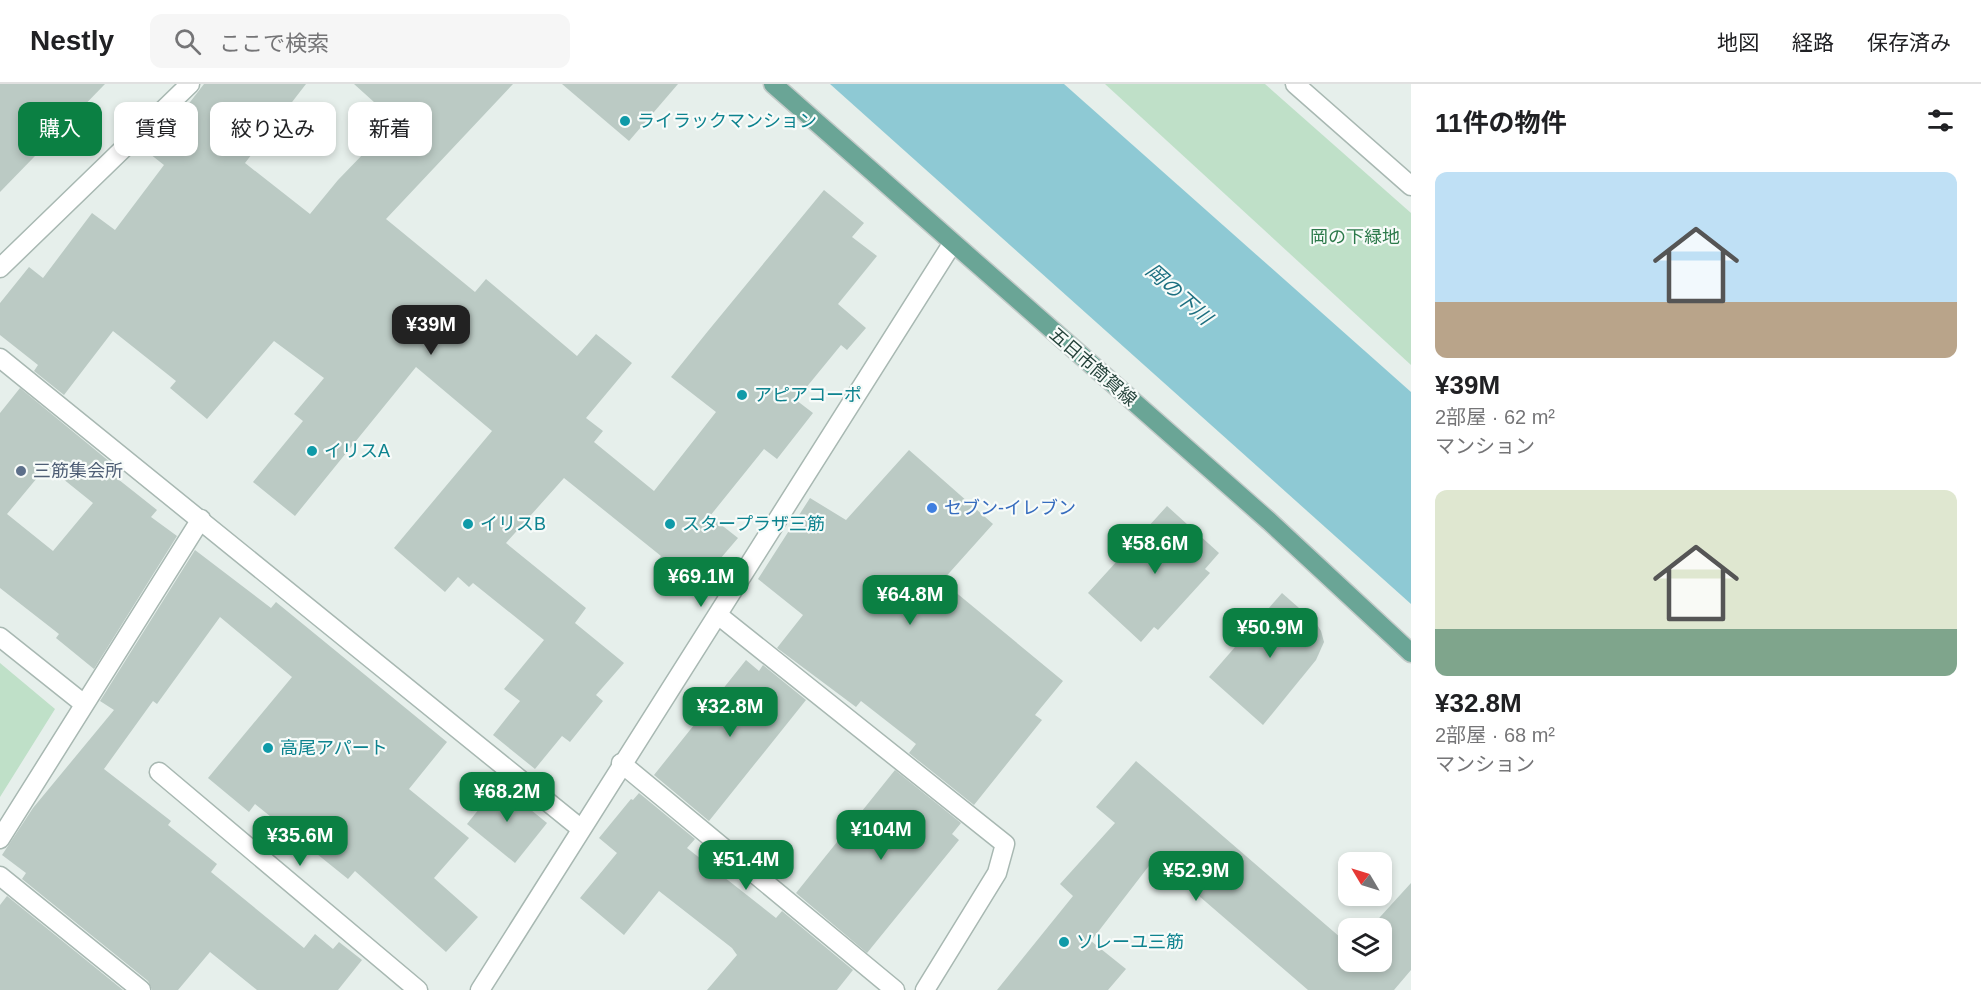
<!DOCTYPE html>
<html lang="ja">
<meta charset="utf-8">
<style>
:root{--surface:#fff;--page:#f6f6f6;--text:#202124;--muted:#757577;--line:#e0e0e0;--accent:#0b8043}
body{margin:0;font-family:Helvetica,"Noto Sans JP",sans-serif;background:var(--page);color:var(--text);height:100vh;display:flex;flex-direction:column;font-size:22px;white-space:nowrap}
*{box-sizing:border-box;margin:0}
p{font-size:20px;color:var(--muted)}
.icon{flex:none;width:33px;height:33px;fill:none;stroke:currentColor;stroke-width:2;stroke-linecap:round;stroke-linejoin:round}
.map{position:relative;flex:1;overflow:hidden}
.side{display:flex;flex-direction:column;background:var(--surface);width:570px}
.side>*{flex:none}
.banner{position:absolute;left:18px;top:18px;width:570px;height:54px;display:flex;gap:12px}
.needle{width:39px;rotate:308deg}
.controls{position:absolute;left:1338px;top:768px;display:grid;gap:12px}
.controls a{display:grid;place-items:center;width:54px;height:54px;border-radius:12px;background:var(--surface);box-shadow:0 3px 9px #0003;font-size:30px}
.price{position:absolute;translate:-50% -51px;padding:0 14px;border-radius:12px;background:var(--accent);color:#fff;font-size:20px;line-height:39px;filter:drop-shadow(0 2px 3px #0008)}
.price::after{content:'';position:absolute;left:50%;top:36px;width:18px;height:14px;margin-left:-9px;background:inherit;clip-path:polygon(0 0,100% 0,50% 100%)}
.price.on{background:#222;color:#fff}
ul{padding:0;list-style:none}
li{display:grid;align-content:center;gap:12px;height:318px;padding:0 24px}
li span{display:grid;place-items:center;height:186px;border-radius:12px;color:#555}
li>.icon{margin-inline-start:auto}
span .icon{width:108px;height:108px;fill:#fffc;stroke-width:1}
li b{font-size:26px}
h2{display:flex;justify-content:space-between;align-items:center;height:72px;padding:0 24px;font-size:26px}
.pill{padding:0 21px;border-radius:12px;background:var(--surface);box-shadow:0 3px 9px #0003;font-size:21px;line-height:54px}
.pill.on{background:var(--accent);color:#fff}
header{display:flex;align-items:center;gap:36px;box-sizing:border-box;height:84px;padding:0 30px;background:var(--surface);border-bottom:2px solid var(--line)}
header strong{font-size:28px}
nav{display:flex;gap:33px;margin-inline-start:auto;font-size:21px}
.search{width:420px;height:54px;background:var(--page);display:flex;align-items:center;gap:15px;box-sizing:border-box;padding:0 21px;border-radius:12px;color:var(--muted);font-size:22px}
main{display:flex;flex:1;min-height:0}
.map>svg:first-child{display:block}
</style>
<header>
<strong>Nestly</strong>
<div class="search"><svg class="icon" aria-label="search" viewBox="0 0 24 24"><circle cx="10" cy="10" r="6"/><path d="M15 15l6 6"/></svg>ここで検索</div>
<nav><a>地図</a><a>経路</a><a>保存済み</a></nav>
</header>
<main>
<div class="map">
<svg width="1411" height="906" viewBox="0 0 1411 906">
<rect width="100%" height="100%" fill="#e6efeb"/>
<g fill="#bfe0c8">
<path d="M 1105,0 L 1265,0 L 1411,129 L 1411,281 Z"/>
<path d="M 0,579 L 55,625 L 0,713 Z"/>
</g>
<path fill="#8ec9d4" d="M 830,0 L 1064,0 L 1411,308 L 1411,520 Z"/>
<g fill="#bbcac4" fill-rule="evenodd">
<path d="M 0,0 L 105,0 L 0,108 Z"/>
<path d="M 204,0 L 306,0 L 245,79 L 310,130 L 338,96 L 395,37 L 354,0 L 513,0 L 386,135 L 475,208 L 486,195 L 577,272 L 596,250 L 632,279 L 586,334 L 603,347 L 594,358 L 654,407 L 716,328 L 671,293 L 708,247 L 824,106 L 864,139 L 852,153 L 877,172 L 838,220 L 866,244 L 847,266 L 841,261 L 796,316 L 813,329 L 777,375 L 764,365 L 710,432 L 738,454 L 691,509 L 655,480 L 661,472 L 564,394 L 506,459 L 586,524 L 575,539 L 624,579 L 596,611 L 603,617 L 570,658 L 562,652 L 535,685 L 493,651 L 520,617 L 504,605 L 544,556 L 473,499 L 469,503 L 458,493 L 445,508 L 394,464 L 492,347 L 416,283 L 295,432 L 253,398 L 303,337 L 294,330 L 324,294 L 274,257 L 207,335 L 170,304 L 176,297 L 113,247 L 64,311 L 34,287 L 38,281 L 0,251 L 0,219 L 29,183 L 43,194 L 92,129 L 115,146 L 164,81 L 150,70 Z"/>
<path d="M 562,0 L 678,0 L 629,57 Z"/>
<path d="M 20,304 L 110,378 L 104,384 L 157,426 L 151,433 L 177,452 L 94,585 L 56,554 L 59,550 L 0,504 L 0,329 ZM 47,382 L 93,419 L 53,467 L 7,430 Z"/>
<path d="M 909,366 L 993,440 L 942,497 L 1063,597 L 1035,631 L 1042,636 L 974,721 L 909,669 L 916,660 L 861,617 L 856,623 L 777,564 L 803,531 L 758,495 L 810,414 L 846,436 Z"/>
<path d="M 1167,422 L 1219,469 L 1205,485 L 1210,489 L 1158,546 L 1154,543 L 1141,558 L 1088,509 Z"/>
<path d="M 195,466 L 271,524 L 276,518 L 447,658 L 409,705 L 469,754 L 434,794 L 478,833 L 446,868 L 355,787 L 348,795 L 255,720 L 249,728 L 208,694 L 292,593 L 220,533 L 157,620 L 153,617 L 104,685 L 171,737 L 168,741 L 217,780 L 211,788 L 304,864 L 315,850 L 333,865 L 339,858 L 362,876 L 338,906 L 257,906 L 210,868 L 178,906 L 152,906 L 148,897 L 22,795 L 26,789 L 2,771 L 33,724 L 114,626 L 100,617 Z"/>
<path d="M 1282,509 L 1316,539 L 1321,547 L 1324,558 L 1316,576 L 1263,641 L 1209,593 Z"/>
<path d="M 746,576 L 759,587 L 763,581 L 806,616 L 709,737 L 654,691 Z"/>
<path d="M 1136,677 L 1348,860 L 1348,878 L 1382,878 L 1382,844 L 1370,844 L 1411,799 L 1411,886 L 1394,906 L 1308,906 L 1155,774 L 1091,857 L 1126,885 L 1108,906 L 997,906 L 1073,812 L 1060,800 L 1115,739 L 1096,723 Z"/>
<path d="M 895,686 L 961,739 L 952,750 L 959,756 L 867,869 L 796,809 Z"/>
<path d="M 499,700 L 547,739 L 515,779 L 467,740 Z"/>
<path d="M 639,709 L 695,755 L 687,764 L 776,834 L 782,827 L 853,886 L 837,906 L 707,906 L 737,871 L 732,864 L 659,807 L 624,851 L 580,814 L 617,769 L 599,754 L 631,715 L 633,716 Z"/>
<path d="M 7,812 L 123,906 L 0,906 L 0,821 Z"/>
</g>
<g fill="none" stroke-linecap="round" stroke-linejoin="round">
<defs>
<path id="service" d="M 0,755 L 201,435"/>
<g id="minor">
<path d="M 1295,0 L 1411,102"/>
<path d="M 0,184 L 190,0"/>
<path d="M 0,274 L 580,744"/>
<path d="M 718,531 L 1005,760 L 997,789 L 925,906"/>
<path d="M 0,553 L 84,620"/>
<path d="M 621,679 L 895,906"/>
<path d="M 159,688 L 418,906"/>
<path d="M 0,792 L 141,906"/>
<path d="M 480,906 L 952,160"/>
</g>
<path id="primary" d="M 773,0 L 1269,437 L 1411,569"/>
</defs>
<use href="#service" stroke="#a8b8b2" stroke-width="21"/>
<use href="#minor" stroke="#a8b8b2" stroke-width="21"/>
<use href="#primary" stroke="#c2cac8" stroke-width="21"/>
<use href="#service" stroke="#fff" stroke-width="18"/>
<use href="#minor" stroke="#fff" stroke-width="18"/>
<use href="#primary" stroke="#6aa596" stroke-width="18"/>
</g>
<g fill="#0f9aa8" stroke="#f7fbf9" stroke-width="2">
<circle cx="625" cy="37" r="6"/>
<circle cx="742" cy="311" r="6"/>
<circle cx="312" cy="367" r="6"/>
<circle cx="468" cy="440" r="6"/>
<circle cx="670" cy="440" r="6"/>
<circle cx="268" cy="664" r="6"/>
<circle cx="1064" cy="858" r="6"/>
</g>
<circle fill="#5c6f8a" stroke="#f7fbf9" stroke-width="2" cx="21" cy="387" r="6"/>
<circle fill="#3f7fe0" stroke="#f7fbf9" stroke-width="2" cx="932" cy="424" r="6"/>
<g text-anchor="middle" dominant-baseline="central" stroke-width="4.5" stroke-linejoin="round" paint-order="stroke">
<g font-size="18" fill="#0d838f" stroke="#f7fbf9" text-anchor="start">
<text x="637" y="37">ライラックマンション</text>
<text x="754" y="311">アピアコーポ</text>
<text x="324" y="367">イリスA</text>
<text x="480" y="440">イリスB</text>
<text x="682" y="440">スタープラザ三筋</text>
<text x="280" y="664">高尾アパート</text>
<text x="1076" y="858">ソレーユ三筋</text>
</g>
<g font-size="18" fill="#2d7a4b" stroke="#f7fbf9">
<text x="1355" y="153">岡の下緑地</text>
</g>
<g font-size="18" fill="#24423a" stroke="#f7fbf9">
<text transform="translate(1093 283) rotate(41)">五日市筒賀線</text>
</g>
<g font-size="18" fill="#4e5e75" stroke="#f7fbf9" text-anchor="start">
<text x="33" y="387">三筋集会所</text>
</g>
<g font-size="18" fill="#366cbe" stroke="#f7fbf9" text-anchor="start">
<text x="944" y="424">セブン-イレブン</text>
</g>
<g font-size="20" font-style="italic" fill="#1c6f80" stroke="#f7fbf9">
<text transform="translate(1179 210) rotate(42)">岡の下川</text>
</g>
</g>
</svg>
<div class="controls">
<a><svg class="needle" viewBox="-14 -14 28 28"><path d="M0-13l5 13h-10z" fill="#e53935"/><path d="M0 13l5-13h-10z" fill="#757577"/></svg></a>
<a><svg class="icon" aria-label="layers" viewBox="0 0 24 24"><path d="M12 4l9 5-9 5-9-5zM3 14l9 5 9-5"/></svg></a>
</div>
<b class="price on" style="left:431px;top:272px">¥39M</b>
<b class="price" style="left:1155px;top:491px">¥58.6M</b>
<b class="price" style="left:701px;top:524px">¥69.1M</b>
<b class="price" style="left:910px;top:542px">¥64.8M</b>
<b class="price" style="left:1270px;top:575px">¥50.9M</b>
<b class="price" style="left:730px;top:654px">¥32.8M</b>
<b class="price" style="left:507px;top:739px">¥68.2M</b>
<b class="price" style="left:881px;top:777px">¥104M</b>
<b class="price" style="left:300px;top:783px">¥35.6M</b>
<b class="price" style="left:746px;top:807px">¥51.4M</b>
<b class="price" style="left:1196px;top:818px">¥52.9M</b>
<div class="banner">
<a class="pill on">購入</a>
<a class="pill">賃貸</a>
<a class="pill">絞り込み</a>
<a class="pill">新着</a>
</div>
</div>
<section class="side">
<h2>11件の物件<svg class="icon" aria-label="filters" viewBox="0 0 24 24"><path d="M4 7h16M4 17h16"/><circle cx="9" cy="7" r="2"/><circle cx="15" cy="17" r="2"/></svg></h2>
<ul>
<li><span style="background:linear-gradient(#bfe0f5 70%,#b9a48a 0)"><svg class="icon" aria-label="home" viewBox="0 0 24 24"><path d="M3 11l9-7 9 7M6 9v11h12V9"/></svg></span><div><b>¥39M</b><p>2部屋 · 62 m²</p><p>マンション</p></div></li>
<li><span style="background:linear-gradient(#dfe7d0 75%,#7fa58c 0)"><svg class="icon" aria-label="home" viewBox="0 0 24 24"><path d="M3 11l9-7 9 7M6 9v11h12V9"/></svg></span><div><b>¥32.8M</b><p>2部屋 · 68 m²</p><p>マンション</p></div></li>
</ul>
</section>
</main>
